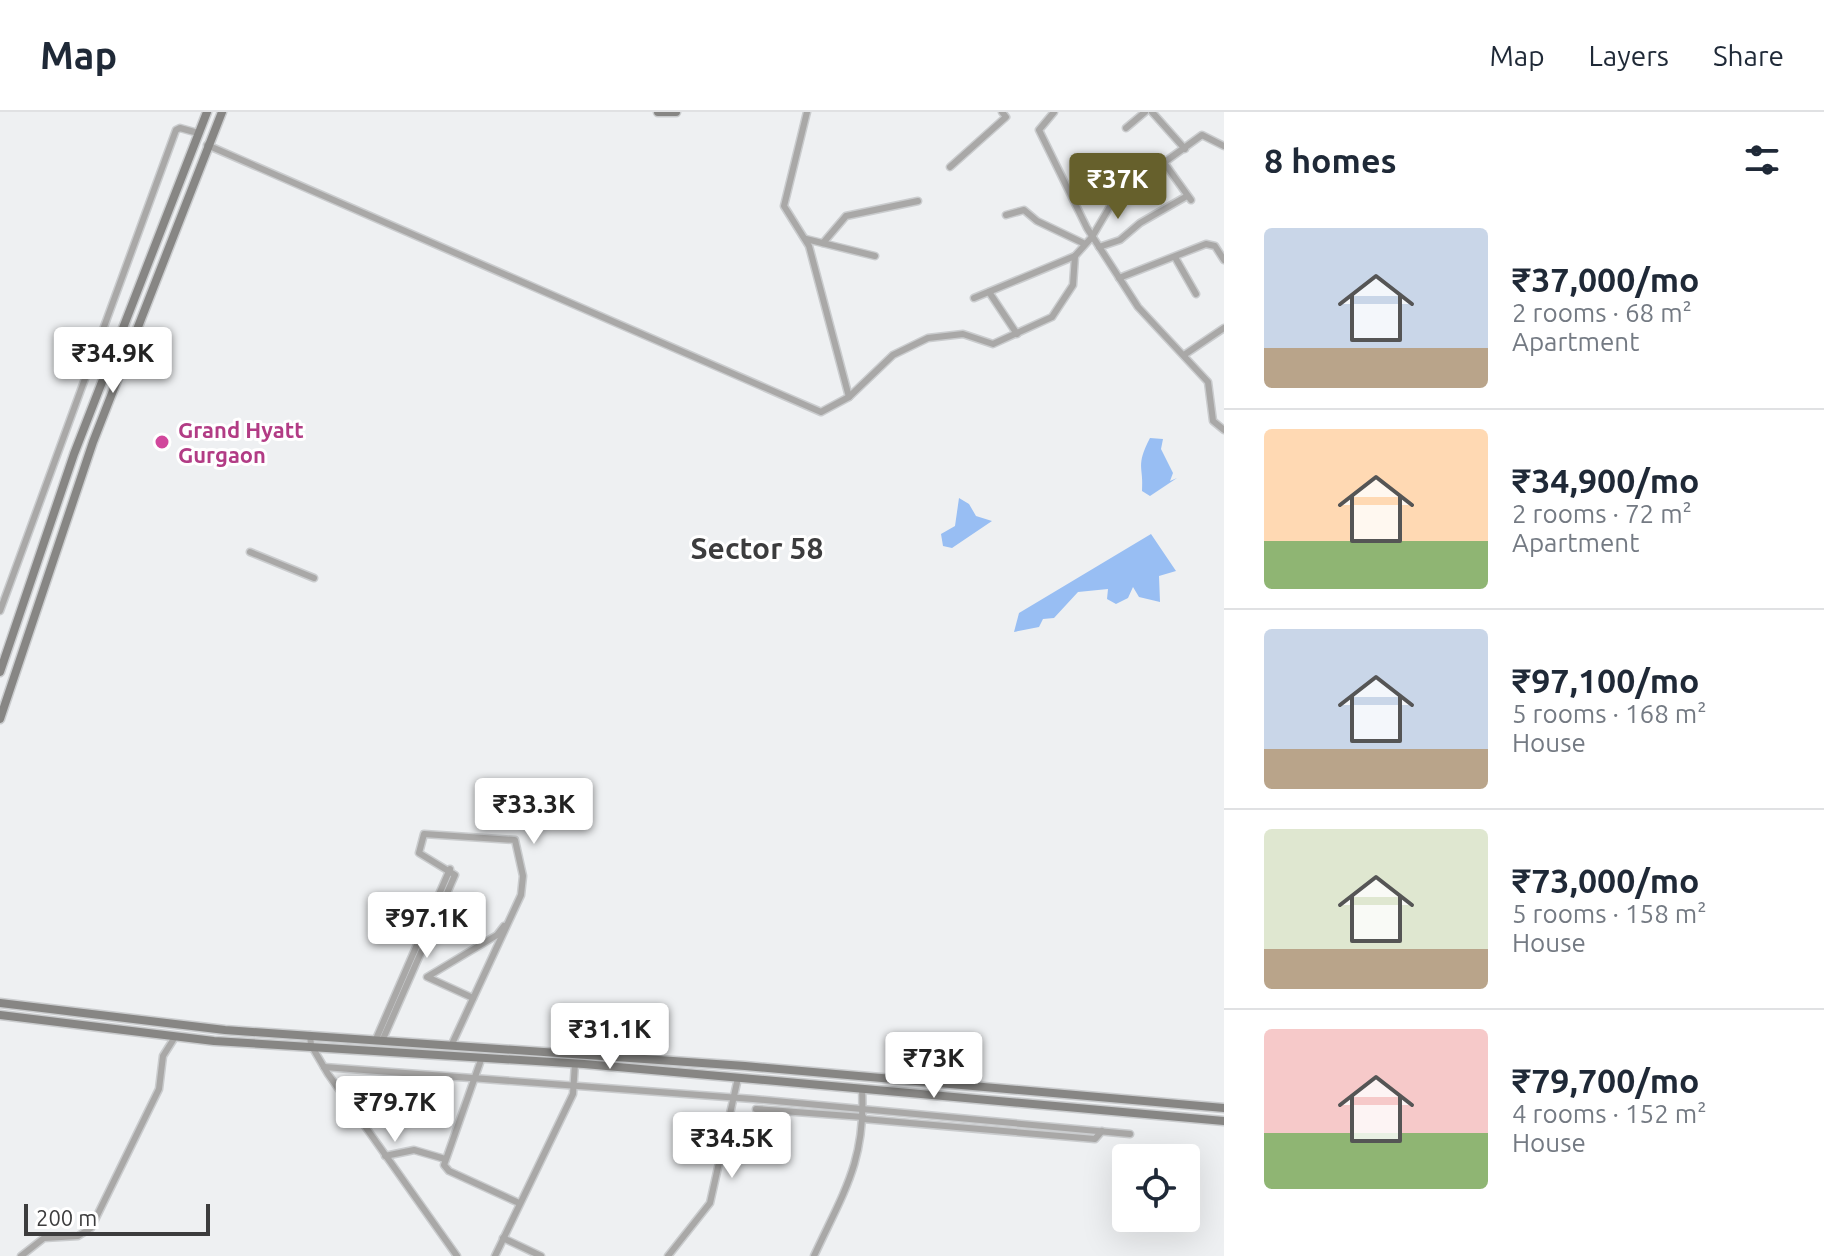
<!DOCTYPE html>
<meta charset="utf-8">
<style>
:root{--surface:#fff;--page:#f6f6f7;--text:#1f2937;--muted:#747a83;--line:#e0e1e3;--accent:#66602c}
body{margin:0;font-family:Ubuntu,sans-serif;background:var(--page);color:var(--text);height:100vh;display:flex;flex-direction:column;font-size:30px;white-space:nowrap}
*{box-sizing:border-box;margin:0}
p{font-size:26px;color:var(--muted)}
.icon{flex:none;width:44px;height:44px;fill:none;stroke:currentColor;stroke-width:2;stroke-linecap:round;stroke-linejoin:round}
.map{position:relative;flex:1;overflow:hidden}
.sheet{display:flex;flex-direction:column;background:var(--surface);width:600px}
.sheet>*{flex:none}
.buttons{position:absolute;left:1112px;top:1032px;display:grid;gap:16px}
.buttons a{display:grid;place-items:center;width:88px;height:88px;border-radius:8px;background:var(--surface);box-shadow:0 8px 32px #0002;font-size:40px}
.scale{position:absolute;left:24px;bottom:20px;width:186px;box-sizing:border-box;padding-left:8px;border:4px solid #3c3c3d;border-top:0;font-size:22px;line-height:28px;white-space:nowrap;color:#3c3c3d;-webkit-text-stroke:6px #fff;paint-order:stroke}
.price{position:absolute;translate:-50% -68px;padding:0 18px;border-radius:8px;background:#fff;color:#222;font-size:26px;line-height:52px;filter:drop-shadow(0 2px 4px #0008)}
.price::after{content:'';position:absolute;left:50%;top:48px;width:24px;height:18px;margin-left:-12px;background:inherit;clip-path:polygon(0 0,100% 0,50% 100%)}
.price.selected{background:var(--accent);color:#fff}
ul{padding:0;list-style:none}
li{display:flex;align-items:center;gap:24px;height:200px;padding:0 40px}
li+li{border-top:2px solid var(--line)}
li span{display:grid;place-items:center;flex:none;width:224px;height:160px;border-radius:8px;color:#555}
li>.icon{margin-inline-start:auto}
span .icon{width:96px;height:96px;fill:#fffc;stroke-width:1}
li b{font-size:34px}
h2{display:flex;justify-content:space-between;align-items:center;height:96px;padding:0 40px;font-size:34px}
header{display:flex;align-items:center;gap:48px;box-sizing:border-box;height:112px;padding:0 40px;background:var(--surface);border-bottom:2px solid var(--line)}
header strong{font-size:38px}
nav{display:flex;gap:44px;margin-inline-start:auto;font-size:28px}
main{display:flex;flex:1;min-height:0}
.map>svg:first-child{display:block}
</style>
<header>
<strong>Map</strong>
<nav><a>Map</a><a>Layers</a><a>Share</a></nav>
</header>
<main>
<div class="map">
<svg width="1224" height="1144" viewBox="0 0 1224 1144">
<rect width="100%" height="100%" fill="#eef0f2"/>
<g fill="#98bef3">
<path d="M 1150,326 L 1163,327 L 1161,337 L 1173,361 L 1170,369 L 1177,366 L 1150,384 L 1142,379 C 1144,354 1135,355 1150,326 Z"/>
<path d="M 959,386 L 969,392 L 976,404 L 992,409 L 952,436 L 943,434 L 941,422 L 955,414 Z"/>
<path d="M 1151,422 L 1176,459 L 1159,464 L 1160,490 L 1139,485 L 1133,475 L 1128,486 L 1116,492 L 1107,487 L 1108,477 L 1078,480 L 1054,506 L 1043,507 L 1039,515 L 1014,520 L 1019,501 Z"/>
</g>
<g fill="none" stroke-linecap="round" stroke-linejoin="round">
<defs>
<g id="street">
<path d="M 807,0 L 784,94 L 809,134 L 849,285"/>
<path d="M 1054,0 L 1039,18 L 1087,116 L 1138,195 L 1208,270 L 1213,309 L 1224,318"/>
<path d="M 1152,0 L 1185,37"/>
<path d="M 1126,16 L 1145,0"/>
<path d="M 207,33 L 821,300 L 849,285 L 893,243 L 928,226 L 963,222 L 993,232 L 1052,205 L 1073,173 L 1075,144 L 1092,125 L 1115,86 L 1202,23 L 1224,34"/>
<path d="M 1165,52 L 1191,88"/>
<path d="M 950,55 L 1006,5 L 1002,0"/>
<path d="M 1006,103 L 1024,98 L 1037,109 L 1083,131"/>
<path d="M 806,127 L 875,144"/>
<path d="M 823,131 L 846,104 L 918,89"/>
<path d="M 1099,135 L 1120,128 L 1140,111 L 1187,84"/>
<path d="M 1176,147 L 1196,182"/>
<path d="M 1119,166 L 1206,132 L 1215,134 L 1224,148"/>
<path d="M 989,180 L 1017,222"/>
<path d="M 974,186 L 1075,144"/>
<path d="M 1184,243 L 1224,216"/>
<path d="M 250,440 L 314,466"/>
<path d="M 0,499 L 176,18 L 180,16 L 198,21"/>
<path d="M 473,886 L 427,865 L 497,823 L 504,814"/>
<path d="M 310,923 L 311,933 L 328,962 L 457,1144"/>
<path d="M 376,927 L 450,757"/>
<path d="M 383,927 L 455,763 L 419,741 L 424,722 L 515,728 L 523,764 L 521,783 L 452,932"/>
<path d="M 482,945 L 444,1053 L 449,1059 L 519,1091"/>
<path d="M 324,955 L 753,987 L 1130,1022"/>
<path d="M 756,997 L 863,1005"/>
<path d="M 863,1007 L 1095,1027 L 1102,1019"/>
<path d="M 385,1044 L 414,1038 L 445,1047"/>
<path d="M 503,1126 L 541,1144"/>
<path d="M 21,1144 L 44,1126 L 78,1124 L 91,1116 L 159,977 L 163,944 L 175,925"/>
<path d="M 495,1144 L 573,982 L 575,951"/>
<path d="M 668,1144 L 710,1091 L 738,966"/>
<path d="M 814,1144 C 843,1081 866,1049 862,977"/>
</g>
<g id="secondary">
<path d="M 658,0 L 676,0"/>
<path d="M 0,560 L 74,342 L 207,0"/>
<path d="M 0,607 L 93,330 L 222,0"/>
<path d="M 0,891 L 225,918 L 745,954 L 1224,996"/>
<path d="M 0,903 L 214,929 L 584,952 L 1224,1009"/>
</g>
</defs>
<use href="#street" stroke="#caccce" stroke-width="9"/>
<use href="#secondary" stroke="#caccce" stroke-width="11"/>
<use href="#street" stroke="#a9a8a7" stroke-width="6"/>
<use href="#secondary" stroke="#878684" stroke-width="8"/>
</g>
<circle fill="#d1479c" stroke="#fff" stroke-width="3" cx="162" cy="330" r="8"/>
<g text-anchor="middle" dominant-baseline="central" stroke-width="6" stroke-linejoin="round" paint-order="stroke">
<g font-size="22" font-weight="bold" fill="#b23c85" stroke="#fff" text-anchor="start">
<text x="178" y="317">Grand Hyatt<tspan x="178" dy="25">Gurgaon</tspan></text>
</g>
<g font-size="30" font-weight="bold" fill="#3c3c3d" stroke="#fff">
<text x="757" y="436">Sector 58</text>
</g>
</g>
</svg>
<div class="buttons">
<a><svg class="icon" aria-label="locate" viewBox="0 0 24 24"><circle cx="12" cy="12" r="6"/><path d="M12 2v4M12 18v4M2 12h4M18 12h4"/></svg></a>
</div>
<div class="scale">200 m</div>
<b class="price selected" style="left:1118px;top:109px">₹37K</b>
<b class="price" style="left:113px;top:283px">₹34.9K</b>
<b class="price" style="left:534px;top:734px">₹33.3K</b>
<b class="price" style="left:427px;top:848px">₹97.1K</b>
<b class="price" style="left:610px;top:959px">₹31.1K</b>
<b class="price" style="left:934px;top:988px">₹73K</b>
<b class="price" style="left:395px;top:1032px">₹79.7K</b>
<b class="price" style="left:732px;top:1068px">₹34.5K</b>
</div>
<section class="sheet">
<h2>8 homes<svg class="icon" aria-label="filters" viewBox="0 0 24 24"><path d="M4 7h16M4 17h16"/><circle cx="9" cy="7" r="2"/><circle cx="15" cy="17" r="2"/></svg></h2>
<ul>
<li><span style="background:linear-gradient(#c9d6e8 75%,#b9a48a 0)"><svg class="icon" aria-label="home" viewBox="0 0 24 24"><path d="M3 11l9-7 9 7M6 9v11h12V9"/></svg></span><div><b>₹37,000/mo</b><p>2 rooms · 68 m²</p><p>Apartment</p></div></li>
<li><span style="background:linear-gradient(#ffd9b3 70%,#8fb573 0)"><svg class="icon" aria-label="home" viewBox="0 0 24 24"><path d="M3 11l9-7 9 7M6 9v11h12V9"/></svg></span><div><b>₹34,900/mo</b><p>2 rooms · 72 m²</p><p>Apartment</p></div></li>
<li><span style="background:linear-gradient(#c9d6e8 75%,#b9a48a 0)"><svg class="icon" aria-label="home" viewBox="0 0 24 24"><path d="M3 11l9-7 9 7M6 9v11h12V9"/></svg></span><div><b>₹97,100/mo</b><p>5 rooms · 168 m²</p><p>House</p></div></li>
<li><span style="background:linear-gradient(#dfe7d0 75%,#b9a48a 0)"><svg class="icon" aria-label="home" viewBox="0 0 24 24"><path d="M3 11l9-7 9 7M6 9v11h12V9"/></svg></span><div><b>₹73,000/mo</b><p>5 rooms · 158 m²</p><p>House</p></div></li>
<li><span style="background:linear-gradient(#f6c9c9 65%,#8fb573 0)"><svg class="icon" aria-label="home" viewBox="0 0 24 24"><path d="M3 11l9-7 9 7M6 9v11h12V9"/></svg></span><div><b>₹79,700/mo</b><p>4 rooms · 152 m²</p><p>House</p></div></li>
</ul>
</section>
</main>
